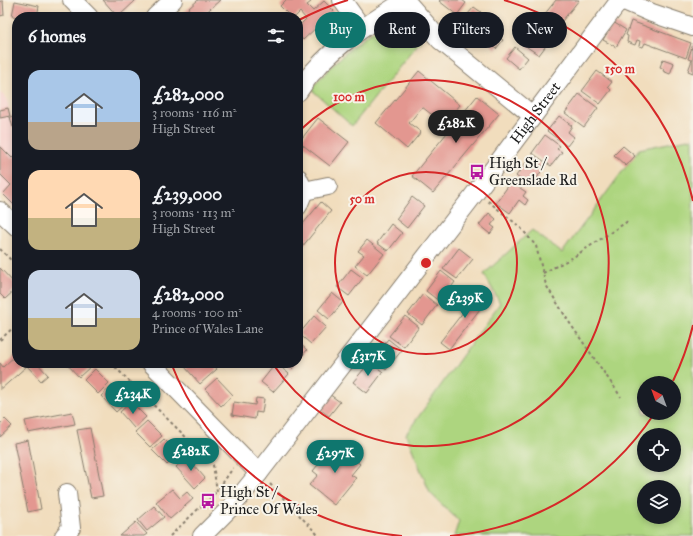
<!DOCTYPE html>
<meta charset="utf-8">
<style>
:root{--surface:#171b24;--page:#242831;--text:#f1f3f6;--muted:#9ea1a6;--accent:#0f766e}
body{margin:0;font-family:"IM FELL Great Primer",serif;background:var(--page);color:var(--text);height:100vh;display:flex;flex-direction:column;font-size:15px;white-space:nowrap}
*{box-sizing:border-box;margin:0}
p{font-size:13px;color:var(--muted)}
.icon{flex:none;width:22px;height:22px;fill:none;stroke:currentColor;stroke-width:2;stroke-linecap:round;stroke-linejoin:round}
.map{position:relative;flex:1;overflow:hidden}
.details{position:absolute;left:12px;top:12px;width:291px;height:356px;display:flex;flex-direction:column;background:var(--surface);border-radius:16px;box-shadow:0 2px 6px #0003}
.details>*{flex:none}
.hud{position:absolute;left:315px;top:12px;width:318px;height:36px;display:flex;gap:8px}
.needle{width:26px;rotate:319deg}
.buttons{position:absolute;left:637px;top:376px;display:grid;gap:8px}
.buttons a{display:grid;place-items:center;width:44px;height:44px;border-radius:50%;background:var(--surface);box-shadow:0 2px 6px #0003;font-size:20px}
.price{position:absolute;translate:-50% -34px;padding:0 9px;border-radius:14px;background:var(--accent);color:#fff;font-size:13px;line-height:26px;filter:drop-shadow(0 1px 2px #0008)}
.price::after{content:'';position:absolute;left:50%;top:24px;width:12px;height:9px;margin-left:-6px;background:inherit;clip-path:polygon(0 0,100% 0,50% 100%)}
.price.current{background:#222;color:#fff}
ul{padding:0;list-style:none}
li{display:flex;align-items:center;gap:12px;height:100px;padding:0 16px}
li span{display:grid;place-items:center;flex:none;width:112px;height:80px;border-radius:12px;color:#555}
li>.icon{margin-inline-start:auto}
span .icon{width:48px;height:48px;fill:#fffc;stroke-width:1}
li b{font-size:17px}
h2{display:flex;justify-content:space-between;align-items:center;height:48px;padding:0 16px;font-size:17px}
.chip{padding:0 14px;border-radius:18px;background:var(--surface);box-shadow:0 2px 6px #0003;font-size:14px;line-height:36px}
.chip.current{background:var(--accent);color:#fff}
.map>svg:first-child{display:block}
</style>
<div class="map">
<svg width="693" height="536" viewBox="0 0 693 536">
<rect width="100%" height="100%" fill="#f7f3e8"/>
<filter id="ink" filterUnits="userSpaceOnUse"><feTurbulence type="fractalNoise" baseFrequency=".025" numOctaves="2"/><feDisplacementMap in="SourceGraphic" scale="8" xChannelSelector="R" yChannelSelector="G"/><feConvolveMatrix kernelMatrix="1 2 1 2 8 2 1 2 1" color-interpolation-filters="sRGB"/></filter>
<filter id="wash" filterUnits="userSpaceOnUse"><feTurbulence type="fractalNoise" baseFrequency=".012" numOctaves="4" result="noise"/><feDisplacementMap in="SourceGraphic" scale="16" xChannelSelector="R" yChannelSelector="G"/><feGaussianBlur stdDeviation="0.9" result="paint"/><feColorMatrix in="noise" values="0 0 0 0 0 0 0 0 0 0 0 0 0 0 0 0 0 1.4 0 .05"/><feComposite in="paint" operator="in"/></filter>
<g filter="url(#wash)">
<rect width="100%" height="100%" fill="#f1ddbd"/>
<path fill="#f7d0cc" d="M 0,92 L 7,99 L 15,138 L 17,138 L 17,211 L 0,193 Z"/>
<g fill="#add57f" stroke="#64784e" fill-rule="evenodd">
<path d="M 397,21 L 405,25 L 421,40 L 352,126 L 311,89 C 331,66 367,27 397,21 Z"/>
<path d="M 693,138 L 693,536 L 454,536 L 459,521 L 430,493 L 406,434 L 500,303 L 484,274 L 532,230 L 562,253 L 639,149 ZM 644,383 L 674,383 L 674,413 L 644,413 ZM 644,435 L 674,435 L 674,465 L 644,465 ZM 644,487 L 674,487 L 674,517 L 644,517 Z"/>
</g>
<g id="blocks">
<g fill="#e39790">
<path d="M 103,0 L 136,0 L 118,17 Z"/>
<path d="M 198,0 L 220,0 L 201,17 L 179,17 Z"/>
<path d="M 286,0 L 309,0 L 311,2 L 307,5 L 313,11 L 324,1 L 334,11 L 303,40 L 298,34 L 298,27 L 306,19 L 300,12 L 295,17 L 291,17 L 280,6 Z"/>
<path d="M 440,0 L 462,0 L 466,3 L 457,15 L 439,1 Z"/>
<path d="M 556,0 L 579,0 L 558,26 L 544,15 Z"/>
<path d="M 0,1 L 3,1 L 4,15 L 0,16 Z"/>
<path d="M 15,1 L 39,6 L 37,17 L 19,17 L 12,16 Z"/>
<path d="M 474,7 L 481,12 L 478,16 L 483,20 L 485,18 L 487,18 L 491,23 L 488,25 L 495,31 L 485,42 L 461,22 Z"/>
<path d="M 631,21 L 691,43 L 686,58 L 645,43 L 643,47 L 639,46 L 640,41 L 637,40 L 635,45 L 627,42 L 628,36 L 626,35 Z"/>
<path d="M 613,22 L 626,30 L 616,47 L 603,40 Z"/>
<path d="M 551,28 L 556,32 L 549,41 L 544,37 Z"/>
<path d="M 495,34 L 503,40 L 496,49 L 488,42 Z"/>
<path d="M 536,35 L 548,43 L 539,55 L 527,47 Z"/>
<path d="M 693,44 L 693,73 L 688,71 L 692,60 L 688,59 Z"/>
<path d="M 515,47 L 528,58 L 519,69 L 506,58 Z"/>
<path d="M 663,59 L 674,63 L 670,74 L 663,71 L 664,69 L 660,67 Z"/>
<path d="M 419,71 L 460,105 L 444,124 L 422,107 L 409,123 L 421,132 L 407,149 L 376,123 Z"/>
<path d="M 597,71 L 612,82 L 608,87 L 611,90 L 600,104 L 582,91 Z"/>
<path d="M 579,94 L 598,108 L 584,127 L 565,113 Z"/>
<path d="M 477,96 L 499,114 L 433,193 L 412,176 Z"/>
<path d="M 8,108 L 10,116 L 0,118 L 0,110 Z"/>
<path d="M 17,116 L 17,126 L 13,127 L 10,117 Z"/>
<path d="M 559,116 L 572,126 L 568,132 L 574,137 L 567,146 L 547,131 Z"/>
<path d="M 318,118 L 349,142 L 330,166 L 299,142 Z"/>
<path d="M 545,135 L 560,146 L 557,149 L 562,152 L 551,166 L 532,153 Z"/>
<path d="M 0,146 L 12,158 L 17,153 L 17,208 L 3,194 L 11,185 L 0,174 Z"/>
<path d="M 623,146 L 635,156 L 626,166 L 614,155 Z"/>
<path d="M 530,157 L 544,167 L 537,178 L 542,182 L 538,187 L 532,183 L 529,186 L 516,176 Z"/>
<path d="M 511,182 L 526,192 L 523,196 L 528,200 L 525,205 L 519,200 L 510,213 L 496,203 Z"/>
<path d="M 412,197 L 424,206 L 407,228 L 396,219 Z"/>
<path d="M 321,202 L 331,211 L 302,247 L 298,244 L 298,230 Z"/>
<path d="M 489,213 L 496,219 L 491,225 L 495,228 L 490,234 L 479,225 Z"/>
<path d="M 391,224 L 402,233 L 388,251 L 377,243 Z"/>
<path d="M 367,240 L 384,254 L 367,275 L 355,266 L 364,255 L 358,251 Z"/>
<path d="M 459,248 L 473,259 L 457,279 L 443,269 Z"/>
<path d="M 0,268 L 17,286 L 17,288 L 5,299 L 0,294 Z"/>
<path d="M 351,269 L 363,278 L 349,296 L 337,287 Z"/>
<path d="M 441,271 L 455,282 L 440,302 L 426,291 Z"/>
<path d="M 481,289 L 490,296 L 449,349 L 440,342 Z"/>
<path d="M 332,293 L 343,302 L 329,319 L 318,310 Z"/>
<path d="M 423,294 L 437,305 L 422,325 L 408,314 Z"/>
<path d="M 314,316 L 326,327 L 311,344 L 299,334 Z"/>
<path d="M 405,316 L 419,327 L 404,347 L 389,336 Z"/>
<path d="M 388,339 L 402,350 L 386,370 L 372,359 Z"/>
<path d="M 298,342 L 307,350 L 298,361 Z"/>
<path d="M 17,354 L 17,363 L 37,363 L 48,375 L 41,381 L 27,366 L 0,390 L 0,363 L 3,367 Z"/>
<path d="M 370,362 L 383,372 L 367,393 L 353,382 Z"/>
<path d="M 66,363 L 86,363 L 90,367 L 79,377 Z"/>
<path d="M 189,363 L 212,363 L 217,369 L 200,384 L 185,367 Z"/>
<path d="M 276,363 L 289,374 L 273,392 L 261,382 Z"/>
<path d="M 285,363 L 297,363 L 292,369 Z"/>
<path d="M 95,369 L 109,383 L 98,394 L 84,380 Z"/>
<path d="M 217,378 L 233,395 L 221,406 L 205,389 Z"/>
<path d="M 113,385 L 128,401 L 116,412 L 101,396 Z"/>
<path d="M 329,394 L 340,402 L 329,416 L 318,408 Z"/>
<path d="M 256,398 L 264,399 L 262,413 L 256,412 L 255,419 L 232,415 L 234,402 L 255,405 Z"/>
<path d="M 131,402 L 146,417 L 134,428 L 120,412 Z"/>
<path d="M 72,412 L 75,424 L 28,433 L 25,421 Z"/>
<path d="M 5,419 L 12,426 L 0,437 L 0,424 Z"/>
<path d="M 147,421 L 162,436 L 150,447 L 135,432 Z"/>
<path d="M 90,428 L 103,496 L 91,498 L 77,430 Z"/>
<path d="M 164,439 L 179,454 L 167,465 L 152,450 Z"/>
<path d="M 28,440 L 41,509 L 28,512 L 14,443 Z"/>
<path d="M 335,444 L 360,464 L 351,475 L 356,478 L 334,505 L 309,485 L 318,475 L 313,471 Z"/>
<path d="M 187,457 L 205,478 L 195,488 L 176,467 Z"/>
<path d="M 172,489 L 180,498 L 187,492 L 193,499 L 170,519 L 156,502 Z"/>
<path d="M 154,506 L 164,517 L 147,531 L 138,520 Z"/>
<path d="M 136,522 L 147,534 L 144,536 L 120,536 Z"/>
</g>
</g>
</g>
<g filter="url(#ink)">
<use href="#blocks" fill-opacity="0" stroke="#867c6c" stroke-width="1"/>
<g fill="none" stroke-linecap="round" stroke-linejoin="round">
<defs>
<g id="minor">
<path d="M 72,0 L 89,17"/>
<path d="M 342,0 L 362,28"/>
<path d="M 405,0 L 440,40 L 533,116"/>
<path d="M 622,0 L 652,13 L 693,27"/>
<path d="M 155,17 L 173,0"/>
<path d="M 298,92 C 303,85 307,78 313,72 C 339,42 373,21 406,0"/>
<path d="M 298,178 L 304,191 L 298,206"/>
<path d="M 304,191 L 328,186"/>
<path d="M 0,211 L 17,227"/>
<path d="M 151,363 L 259,473"/>
<path d="M 64,536 L 71,528 L 67,493"/>
<path id="s1" d="M 202,536 L 233,505 L 259,473 L 476,192 L 620,0"/>
</g>
</defs>
<use href="#minor" stroke="#867c6c" stroke-width="20"/>
<g stroke="#867c6c" stroke-width="2" stroke-dasharray="3 3" stroke-linecap="butt">
<path d="M 488,201 L 520,227 L 536,246 L 546,285 L 569,322 L 621,397"/>
<path d="M 0,249 L 17,266"/>
<path d="M 543,273 L 572,258 L 628,221"/>
<path d="M 0,340 L 17,324"/>
<path d="M 111,363 L 210,461 L 213,465 L 217,491 L 233,468"/>
<path d="M 270,484 L 319,536"/>
<path d="M 170,536 L 217,491"/>
</g>
<use href="#minor" stroke="#fff" stroke-width="18"/>
</g>
</g>
<g fill="none" stroke="#d62828" stroke-width="2">
<circle cx="426" cy="263" r="91"/>
<path d="M299 131A183 183 0 1 1 273 364"/>
<path d="M693 325A274 274 0 0 1 673 381M654 414A274 274 0 0 1 450 536M402 536A274 274 0 0 1 171 363M299 20A274 274 0 0 1 348 0M504 0A274 274 0 0 1 693 201"/>
</g>
<defs>
<symbol id="bus-bare" viewBox="-9 -9 18 18"><path d="M-5-6H5V4H4V6H2V4H-2V6H-4V4H-5ZM-3.5-4V0h7V-4ZM-3.5 1.2v1.5H-2V1.2ZM2 1.2v1.5H3.5V1.2Z" fill="#b5179e" stroke="#f7f3e8" stroke-width="2.5" paint-order="stroke"/></symbol>
</defs>
<g fill-rule="evenodd">
<use href="#bus-bare" x="466" y="161" width="22" height="22"/>
<use href="#bus-bare" x="197" y="490" width="22" height="22"/>
</g>
<g text-anchor="middle" dominant-baseline="central" stroke-width="4" stroke-linejoin="round" paint-order="stroke">
<g font-size="15" fill="#1c1c1c" stroke="#f7f3e8">
<text stroke="none"><textPath href="#s1" startOffset="539">High Street</textPath></text>
</g>
<g font-size="15" fill="#1c1c1c" stroke="#f7f3e8" text-anchor="start">
<text x="489" y="163">High St /<tspan x="489" dy="17">Greenslade Rd</tspan></text>
<text x="220" y="492">High St /<tspan x="220" dy="17">Prince Of Wales</tspan></text>
</g>
</g>
<circle cx="426" cy="263" r="6" fill="#d62828" stroke="#f7f3e8" stroke-width="2"/>
<g font-size="12" text-anchor="middle" font-weight="bold" fill="#d62828" stroke="#f7f3e8" stroke-width="4" stroke-linejoin="round" paint-order="stroke">
<text x="620" y="73">150 m</text>
<text x="349" y="101">100 m</text>
<text x="362" y="203">50 m</text>
</g>
</svg>
<div class="buttons">
<a><svg class="needle" viewBox="-14 -14 28 28"><path d="M0-13l5 13h-10z" fill="#e53935"/><path d="M0 13l5-13h-10z" fill="#9ea1a6"/></svg></a>
<a><svg class="icon" aria-label="locate" viewBox="0 0 24 24"><circle cx="12" cy="12" r="6"/><path d="M12 2v4M12 18v4M2 12h4M18 12h4"/></svg></a>
<a><svg class="icon" aria-label="layers" viewBox="0 0 24 24"><path d="M12 4l9 5-9 5-9-5zM3 14l9 5 9-5"/></svg></a>
</div>
<b class="price current" style="left:456px;top:144px">£282K</b>
<b class="price" style="left:465px;top:319px">£239K</b>
<b class="price" style="left:368px;top:377px">£317K</b>
<b class="price" style="left:133px;top:415px">£234K</b>
<b class="price" style="left:191px;top:472px">£282K</b>
<b class="price" style="left:335px;top:474px">£297K</b>
<div class="hud">
<a class="chip current">Buy</a>
<a class="chip">Rent</a>
<a class="chip">Filters</a>
<a class="chip">New</a>
</div>
<section class="details">
<h2>6 homes<svg class="icon" aria-label="filters" viewBox="0 0 24 24"><path d="M4 7h16M4 17h16"/><circle cx="9" cy="7" r="2"/><circle cx="15" cy="17" r="2"/></svg></h2>
<ul>
<li><span style="background:linear-gradient(#a9c7e8 65%,#b9a48a 0)"><svg class="icon" aria-label="home" viewBox="0 0 24 24"><path d="M3 11l9-7 9 7M6 9v11h12V9"/></svg></span><div><b>£282,000</b><p>3 rooms · 116 m²</p><p>High Street</p></div></li>
<li><span style="background:linear-gradient(#ffd9b3 60%,#c2b280 0)"><svg class="icon" aria-label="home" viewBox="0 0 24 24"><path d="M3 11l9-7 9 7M6 9v11h12V9"/></svg></span><div><b>£239,000</b><p>3 rooms · 113 m²</p><p>High Street</p></div></li>
<li><span style="background:linear-gradient(#c9d6e8 60%,#c2b280 0)"><svg class="icon" aria-label="home" viewBox="0 0 24 24"><path d="M3 11l9-7 9 7M6 9v11h12V9"/></svg></span><div><b>£282,000</b><p>4 rooms · 100 m²</p><p>Prince of Wales Lane</p></div></li>
</ul>
</section>
</div>
